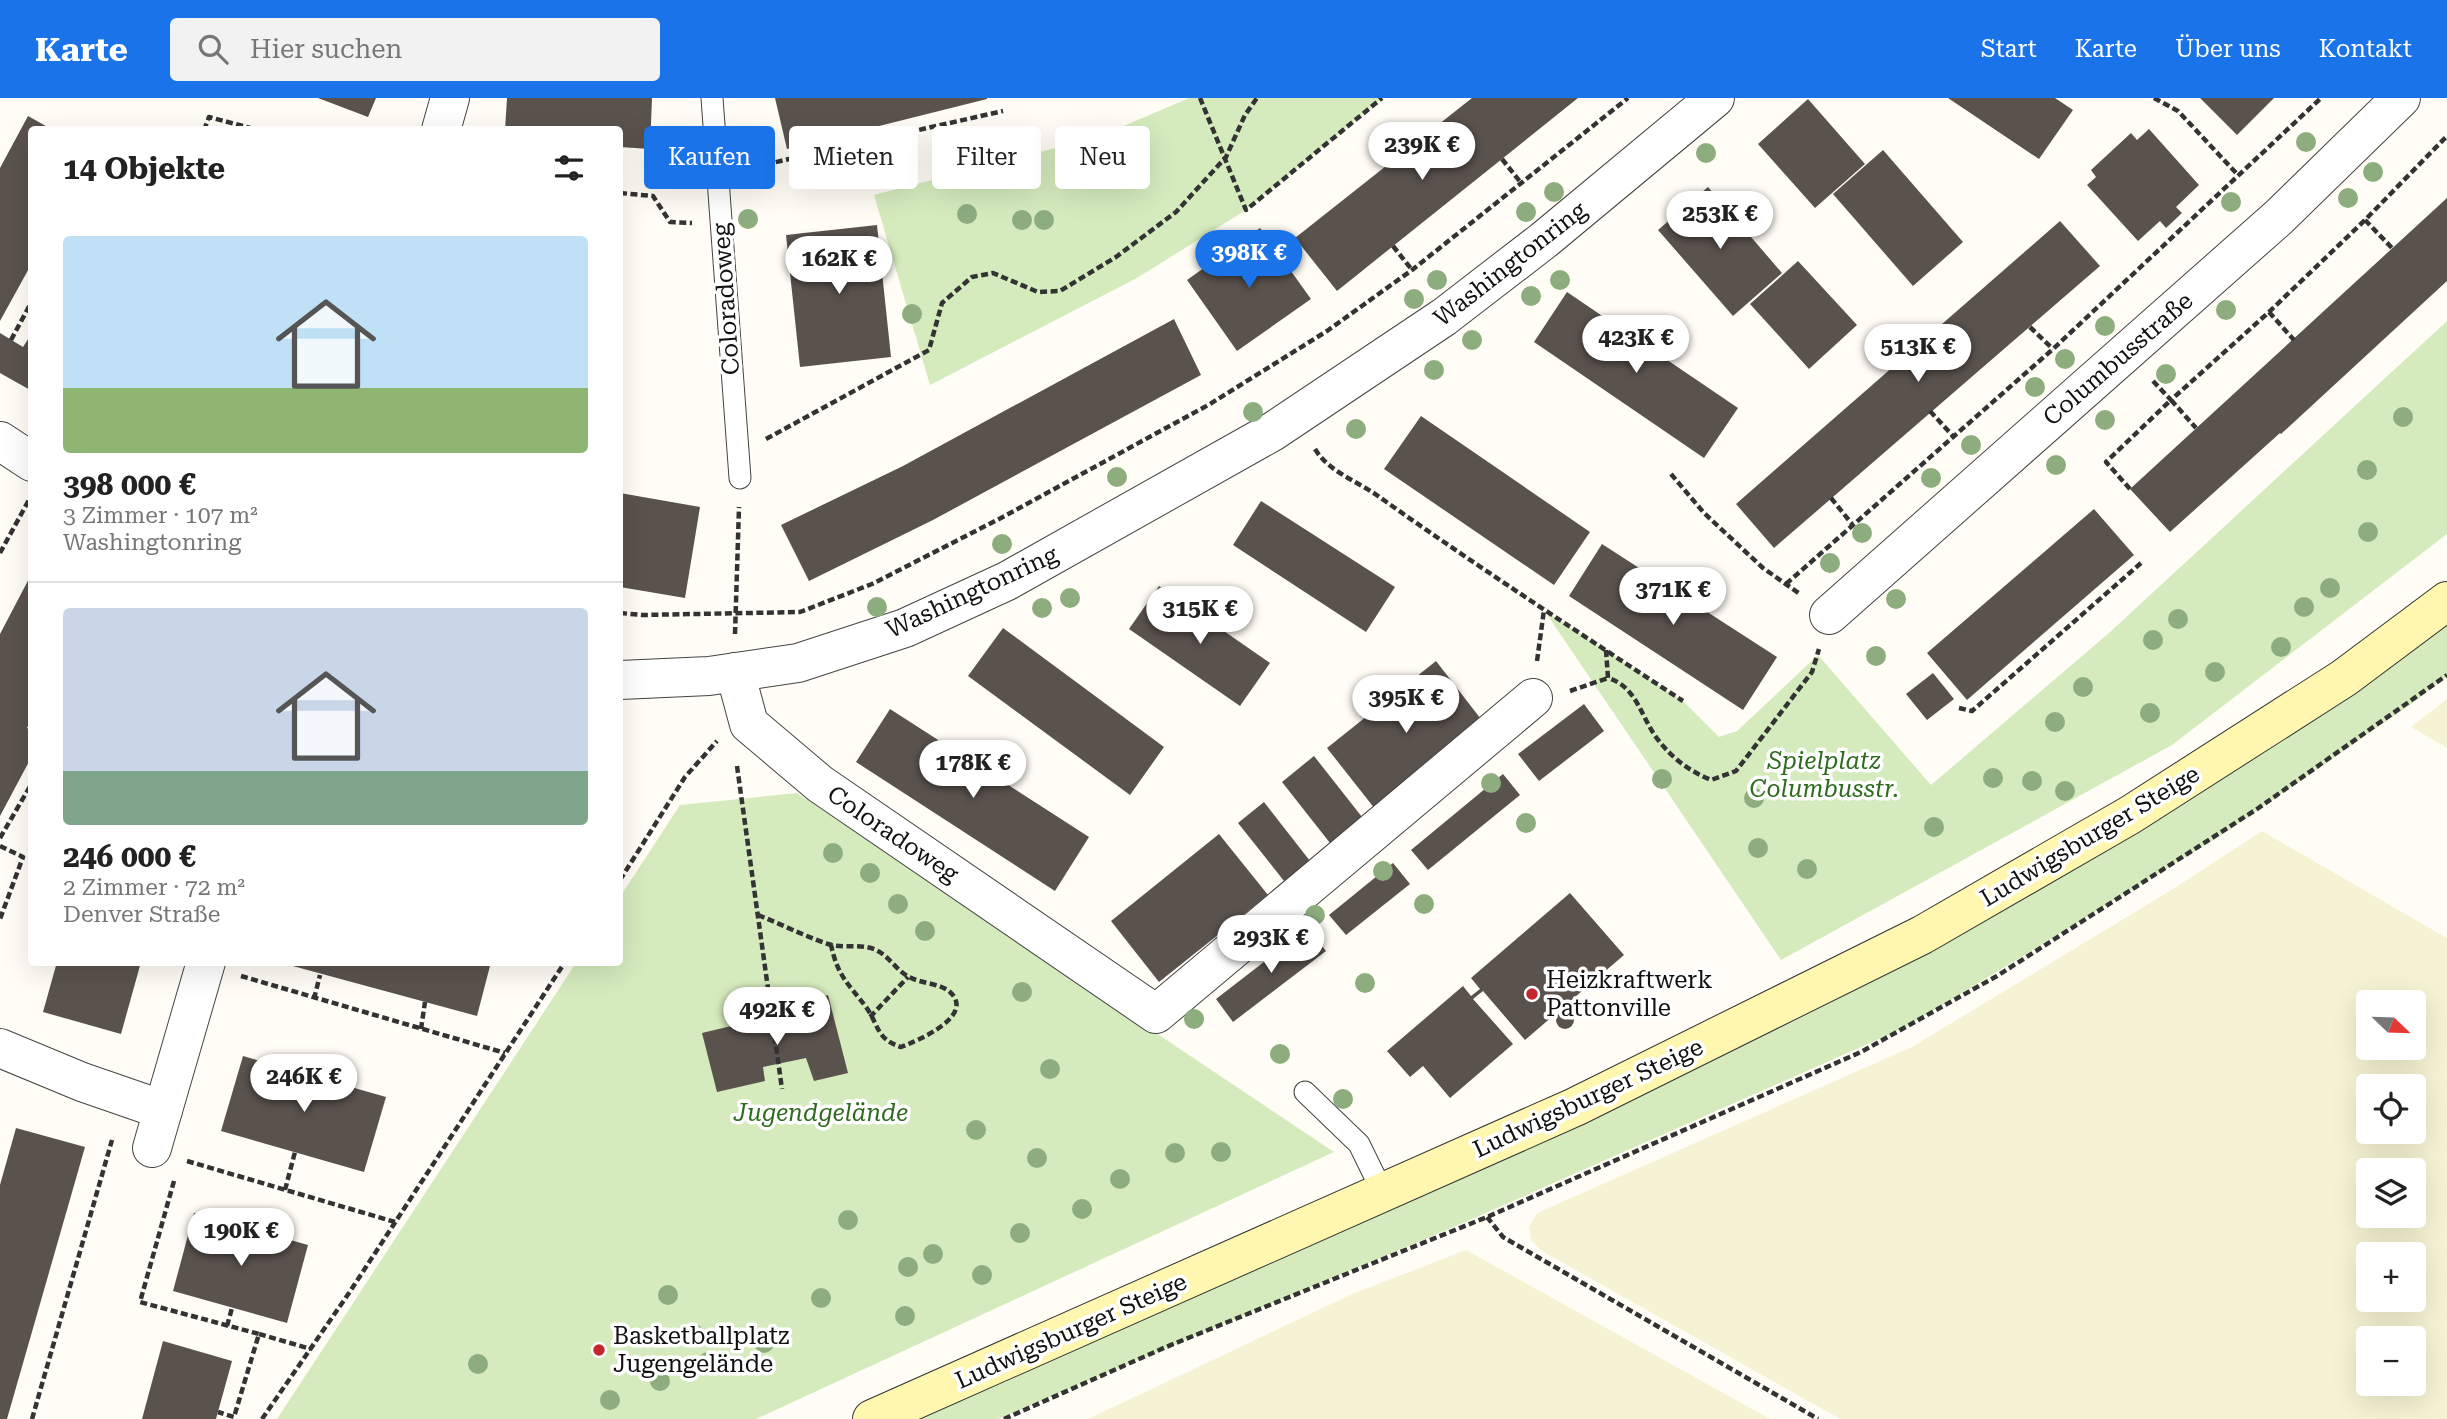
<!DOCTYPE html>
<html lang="de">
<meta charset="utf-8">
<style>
:root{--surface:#fff;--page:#f2f2f2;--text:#222;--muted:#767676;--line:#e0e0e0;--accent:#1a73e8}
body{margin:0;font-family:"Roboto Serif",serif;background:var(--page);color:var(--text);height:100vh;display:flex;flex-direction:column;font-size:26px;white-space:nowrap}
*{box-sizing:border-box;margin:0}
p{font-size:23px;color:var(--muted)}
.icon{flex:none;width:38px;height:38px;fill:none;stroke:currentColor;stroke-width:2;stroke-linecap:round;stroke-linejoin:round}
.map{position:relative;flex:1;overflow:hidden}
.panel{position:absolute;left:28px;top:28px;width:595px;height:840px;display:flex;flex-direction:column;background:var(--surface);border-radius:7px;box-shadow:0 7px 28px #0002}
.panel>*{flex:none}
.guide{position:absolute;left:644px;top:28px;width:665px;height:63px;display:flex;gap:14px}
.needle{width:46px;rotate:113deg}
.fabs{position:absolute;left:2356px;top:892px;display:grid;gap:14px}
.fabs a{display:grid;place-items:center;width:70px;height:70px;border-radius:7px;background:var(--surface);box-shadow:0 7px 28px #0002;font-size:35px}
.price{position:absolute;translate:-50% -60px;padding:0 16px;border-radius:24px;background:#fff;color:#222;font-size:23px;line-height:46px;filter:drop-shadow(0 2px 4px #0008)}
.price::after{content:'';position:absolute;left:50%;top:42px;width:21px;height:16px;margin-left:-10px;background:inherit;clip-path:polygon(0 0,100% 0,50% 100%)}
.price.active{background:var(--accent);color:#fff}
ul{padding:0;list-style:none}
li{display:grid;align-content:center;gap:14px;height:371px;padding:0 35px}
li+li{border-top:2px solid var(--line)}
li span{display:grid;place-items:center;height:217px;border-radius:7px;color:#555}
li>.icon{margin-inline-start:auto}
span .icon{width:126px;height:126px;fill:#fffc;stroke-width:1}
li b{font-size:30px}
h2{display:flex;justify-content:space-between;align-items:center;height:84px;padding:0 35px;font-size:30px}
.pill{padding:0 24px;border-radius:7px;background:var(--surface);box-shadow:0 7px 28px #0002;font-size:24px;line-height:63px}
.pill.active{background:var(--accent);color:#fff}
header{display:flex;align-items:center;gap:42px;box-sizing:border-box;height:98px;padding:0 35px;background:var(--accent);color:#fff}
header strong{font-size:33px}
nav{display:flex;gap:38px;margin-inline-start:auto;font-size:24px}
.search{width:490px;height:63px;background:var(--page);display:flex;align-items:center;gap:18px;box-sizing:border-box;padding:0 24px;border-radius:7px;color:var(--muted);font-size:26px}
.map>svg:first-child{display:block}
</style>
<header>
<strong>Karte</strong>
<div class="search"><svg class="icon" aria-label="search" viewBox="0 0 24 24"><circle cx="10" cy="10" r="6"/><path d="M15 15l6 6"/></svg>Hier suchen</div>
<nav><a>Start</a><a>Karte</a><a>Über uns</a><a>Kontakt</a></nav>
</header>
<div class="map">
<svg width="2447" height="1321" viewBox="0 0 2447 1321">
<rect width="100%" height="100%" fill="#fffdf5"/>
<g fill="#f6f3d4" fill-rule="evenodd">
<path d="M 2447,601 L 2447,650 L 2411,629 Z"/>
<path d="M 2262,733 L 2447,840 L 2447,1321 L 1840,1321 L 1542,1153 L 1531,1142 L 1529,1129 L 1537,1115 L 1912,949 L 2173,791 ZM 2368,905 L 2413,905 L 2413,950 L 2368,950 ZM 2368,989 L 2413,989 L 2413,1034 L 2368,1034 ZM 2368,1073 L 2413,1073 L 2413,1118 L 2368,1118 ZM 2368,1157 L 2413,1157 L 2413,1202 L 2368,1202 ZM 2368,1241 L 2413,1241 L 2413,1286 L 2368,1286 Z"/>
<path d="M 1466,1152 L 1770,1321 L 1088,1321 L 1352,1196 Z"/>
</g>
<g fill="#d5ebbd">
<path d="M 1189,0 L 1382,0 L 1246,112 L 1137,180 L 930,287 L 874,97 L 1098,39 Z"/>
<path d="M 2447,223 L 2447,436 L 2172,647 L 1781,862 L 1544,512 L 1683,603 L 1719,639 L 1737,633 L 1818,557 L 1931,687 L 2109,535 Z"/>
<path d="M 2447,519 L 2447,578 L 2414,604 L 2220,738 L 1906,929 L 1470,1122 L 998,1321 L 908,1321 L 1572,1027 L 1794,923 L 1935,848 Z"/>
<path d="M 797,695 L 1334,1054 L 756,1321 L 277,1321 L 576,865 L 620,864 L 620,799 L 680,707 Z"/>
</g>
<g fill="#5a524d">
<path d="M 318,0 L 376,0 L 368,19 Z"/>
<path d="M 507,0 L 652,0 L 650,51 L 620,49 L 620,32 L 505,32 Z"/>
<path d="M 775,0 L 987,0 L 987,1 L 787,51 Z"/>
<path d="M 1472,0 L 1578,0 L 1337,193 L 1295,140 Z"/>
<path d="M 1948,0 L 2055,0 L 2073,12 L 2039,61 Z"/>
<path d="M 2200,0 L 2274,0 L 2237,37 Z"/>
<path d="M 1808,1 L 1865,66 L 1815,110 L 1758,46 Z"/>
<path d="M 28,18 L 53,32 L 32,32 L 32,165 L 0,223 L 0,70 Z"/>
<path d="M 2149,31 L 2199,87 L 2176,109 L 2182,115 L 2166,130 L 2160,123 L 2138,143 L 2087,87 L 2096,79 L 2091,72 L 2131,35 L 2137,42 Z"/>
<path d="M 1883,52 L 1963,144 L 1913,188 L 1833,96 Z"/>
<path d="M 1708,89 L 1782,175 L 1733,218 L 1658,132 Z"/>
<path d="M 2447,100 L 2447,183 L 2281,336 L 2280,335 L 2170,434 L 2130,391 Z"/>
<path d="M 2060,123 L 2100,168 L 1774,450 L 1736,406 Z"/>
<path d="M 877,127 L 891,259 L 800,269 L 786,137 Z"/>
<path d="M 1260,130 L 1311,201 L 1237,253 L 1187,182 Z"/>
<path d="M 1798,163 L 1857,227 L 1809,271 L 1750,206 Z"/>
<path d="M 1567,194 L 1738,310 L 1704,360 L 1534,244 Z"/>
<path d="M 1174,221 L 1201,277 L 933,422 L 809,483 L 781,427 L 903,368 Z"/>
<path d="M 0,235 L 23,249 L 32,235 L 32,293 L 0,275 Z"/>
<path d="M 1421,318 L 1590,434 L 1554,487 L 1384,371 Z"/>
<path d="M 620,395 L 700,409 L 685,500 L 620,489 Z"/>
<path d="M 1261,403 L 1395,489 L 1366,534 L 1233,447 Z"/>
<path d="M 2094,411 L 2134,457 L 1967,602 L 1927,555 Z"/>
<path d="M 1602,446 L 1777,559 L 1743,612 L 1569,498 Z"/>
<path d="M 32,475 L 32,621 L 27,630 L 32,632 L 32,658 L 0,718 L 0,536 Z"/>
<path d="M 1159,488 L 1270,565 L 1240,608 L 1129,531 Z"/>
<path d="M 1003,530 L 1164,649 L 1130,697 L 968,578 Z"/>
<path d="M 1436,563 L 1484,625 L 1375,711 L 1327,650 Z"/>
<path d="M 1933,575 L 1954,601 L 1927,622 L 1906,596 Z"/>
<path d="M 1584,606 L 1604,633 L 1539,683 L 1518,656 Z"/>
<path d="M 890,611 L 1089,739 L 1055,793 L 856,664 Z"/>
<path d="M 1314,658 L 1362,719 L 1330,745 L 1282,684 Z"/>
<path d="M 1503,676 L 1520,697 L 1428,772 L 1411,752 Z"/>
<path d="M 1264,704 L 1310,763 L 1284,783 L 1238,725 Z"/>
<path d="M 1219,736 L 1268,797 L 1159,884 L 1111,823 Z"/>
<path d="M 1393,765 L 1410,786 L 1346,837 L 1329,817 Z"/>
<path d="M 1570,795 L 1624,857 L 1525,942 L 1483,893 L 1473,901 L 1513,946 L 1450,1000 L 1423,968 L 1410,979 L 1387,953 L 1463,888 L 1471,898 L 1480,891 L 1471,880 Z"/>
<path d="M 1308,830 L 1326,853 L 1233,924 L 1216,901 Z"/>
<path d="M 57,864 L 141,864 L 121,936 L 43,914 Z"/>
<path d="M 278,864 L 491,864 L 477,918 Z"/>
<path d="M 828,897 L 848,975 L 814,983 L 806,960 L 763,969 L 765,983 L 717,994 L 702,935 L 752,923 L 754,932 L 793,924 L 793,908 Z"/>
<circle cx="1565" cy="922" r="9"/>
<path d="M 243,958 L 386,999 L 364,1074 L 221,1033 Z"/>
<path d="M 16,1030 L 85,1049 L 7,1321 L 0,1321 L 0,1087 Z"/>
<path d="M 194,1115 L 308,1147 L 287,1225 L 173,1193 Z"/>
<path d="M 163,1243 L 232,1263 L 216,1321 L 142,1321 Z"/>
</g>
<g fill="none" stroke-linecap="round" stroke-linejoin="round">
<defs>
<g id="service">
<path d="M 712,0 L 740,380"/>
<path d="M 1305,994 L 1359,1046 L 1383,1095"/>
</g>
<g id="minor">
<path d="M 441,32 L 450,0"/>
<path d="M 0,343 L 32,364"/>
<path d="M 1829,517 L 2279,119 L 2401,0"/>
<path d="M 735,574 L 749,626 L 820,686 L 1156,916 L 1533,600"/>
<path d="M 620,582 L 709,578 L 798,565 L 905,530 L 1007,483 L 1272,334 L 1444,219 L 1544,142 L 1715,0"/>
<path d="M 0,950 L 82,984 L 163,1012"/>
<path d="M 152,1050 L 206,864"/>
</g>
<path id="secondary" d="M 872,1321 L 1575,1009 L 1922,837 L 2130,717 L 2344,580 L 2447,503"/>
</defs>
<use href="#service" stroke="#444" stroke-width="23"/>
<use href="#minor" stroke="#444" stroke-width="40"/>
<use href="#secondary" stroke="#333" stroke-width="40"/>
<g stroke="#333" stroke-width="4.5" stroke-dasharray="7 3.5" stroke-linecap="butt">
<path d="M 1200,0 L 1246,112 L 1382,0"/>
<path d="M 2154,0 L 2178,13 L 2238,77"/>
<path d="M 204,32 L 209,19 L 258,32"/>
<path d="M 1502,61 L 1521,85"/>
<path d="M 745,71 L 1003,13"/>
<path d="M 620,95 L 653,98 L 670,124 L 692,125"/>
<path d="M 2365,122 L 2393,151"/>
<path d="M 1393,148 L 1412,172"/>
<path d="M 2269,214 L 2294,242"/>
<path d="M 2030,229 L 2053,251"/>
<path d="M 11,242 L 32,203"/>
<path d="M 2153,283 L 2171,302 L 2269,214 L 2365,122 L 2447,38"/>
<path d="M 1930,313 L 1953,338"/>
<path d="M 766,341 L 929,252 L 942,205 L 972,179 L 993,175 L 1038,194 L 1060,193 L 1116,159 L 1176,114 L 1226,59 L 1245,17 L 1257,0"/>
<path d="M 1315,351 C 1329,374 1357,383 1378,398 C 1478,469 1581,536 1683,603"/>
<path d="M 1671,376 L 1704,415 L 1763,470 L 1800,496"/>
<path d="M 2130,391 L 2106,364 L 2171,302 L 2196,330"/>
<path d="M 1831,400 L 1852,426"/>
<path d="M 0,455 L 30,400"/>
<path d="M 1786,486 L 2053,251 L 2321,0"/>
<path d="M 620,515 L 642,517 L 800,514 L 872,486 L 1001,420 L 1210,306 L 1327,233 L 1412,172 L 1628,0"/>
<path d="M 735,536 L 739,409"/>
<path d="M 1606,552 L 1608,580 C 1638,589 1641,621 1659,643 C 1674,662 1690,673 1711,682 L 1736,673 L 1812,574 L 1819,551"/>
<path d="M 1537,563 L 1544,512"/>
<path d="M 1570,593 L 1608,580"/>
<path d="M 1959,610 L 1972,613 L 2141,465"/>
<path d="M 737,668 L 782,991"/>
<path d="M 0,740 L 32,685"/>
<path d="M 0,748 L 23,759 L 0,821"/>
<path d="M 620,782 L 685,679 L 717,643"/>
<path d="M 758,817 C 781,826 804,838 828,846 C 843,851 861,845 876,852 C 889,858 897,873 909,879 C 922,886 940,885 950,894 C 976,918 917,943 901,949 C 876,941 879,927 866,909 C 848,885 838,879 831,847"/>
<path d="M 241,878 L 505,955"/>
<path d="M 314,901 L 320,877"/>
<path d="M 870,919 L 908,879"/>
<path d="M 421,931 L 425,904"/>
<path d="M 187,1063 L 395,1124"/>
<path d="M 174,1083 L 140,1204 L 259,1236 L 234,1319 L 218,1314"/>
<path d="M 285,1092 L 295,1054"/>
<path d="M 1487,1119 L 1503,1139 L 1818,1321"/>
<path d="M 227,1228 L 232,1210"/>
<path d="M 259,1236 L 311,1251"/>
<path d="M 32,1321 L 112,1042"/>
<path d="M 262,1321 L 349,1195 L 565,864"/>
<path d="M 1004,1321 L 1166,1249 L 1487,1119 L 1861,954 L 1997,878 L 2257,711 L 2447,577"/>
</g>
<use href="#service" stroke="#fff" stroke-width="21"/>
<use href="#minor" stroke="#fff" stroke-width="38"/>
<use href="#secondary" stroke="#fff6b0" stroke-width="38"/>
</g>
<g fill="#8dad7f">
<circle cx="2306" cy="44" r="10"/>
<circle cx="1706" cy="55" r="10"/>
<circle cx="2373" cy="74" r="10"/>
<circle cx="1554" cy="94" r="10"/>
<circle cx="2348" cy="100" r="10"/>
<circle cx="2231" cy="104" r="10"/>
<circle cx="1526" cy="114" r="10"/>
<circle cx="967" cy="116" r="10"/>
<circle cx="748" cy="121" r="10"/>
<circle cx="1022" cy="122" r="10"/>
<circle cx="1044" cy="122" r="10"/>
<circle cx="1437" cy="182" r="10"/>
<circle cx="1560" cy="182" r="10"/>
<circle cx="1531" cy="198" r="10"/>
<circle cx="1414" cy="201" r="10"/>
<circle cx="2226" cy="212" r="10"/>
<circle cx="912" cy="216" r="10"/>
<circle cx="2105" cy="228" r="10"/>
<circle cx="1472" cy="242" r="10"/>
<circle cx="2065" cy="261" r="10"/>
<circle cx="1434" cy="272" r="10"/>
<circle cx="2166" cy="276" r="10"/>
<circle cx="2035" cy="289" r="10"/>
<circle cx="1253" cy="314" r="10"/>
<circle cx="2403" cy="319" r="10"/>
<circle cx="2105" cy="322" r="10"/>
<circle cx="1356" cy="331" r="10"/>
<circle cx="1971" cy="347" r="10"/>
<circle cx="2056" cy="367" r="10"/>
<circle cx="2367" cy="372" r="10"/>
<circle cx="1117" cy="379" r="10"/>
<circle cx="1931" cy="380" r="10"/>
<circle cx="2368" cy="434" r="10"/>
<circle cx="1862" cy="435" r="10"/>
<circle cx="1002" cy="446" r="10"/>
<circle cx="1830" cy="465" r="10"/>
<circle cx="2330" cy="490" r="10"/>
<circle cx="1070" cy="500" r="10"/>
<circle cx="1187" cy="500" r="10"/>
<circle cx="1896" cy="501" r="10"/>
<circle cx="877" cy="509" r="10"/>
<circle cx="2304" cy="509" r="10"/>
<circle cx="1042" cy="510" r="10"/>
<circle cx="2178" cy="521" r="10"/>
<circle cx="2153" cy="542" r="10"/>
<circle cx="2281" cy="549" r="10"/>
<circle cx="1876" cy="558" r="10"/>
<circle cx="2215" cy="574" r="10"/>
<circle cx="2083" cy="589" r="10"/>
<circle cx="2150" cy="615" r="10"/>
<circle cx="2055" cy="624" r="10"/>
<circle cx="1993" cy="680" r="10"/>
<circle cx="1662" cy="681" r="10"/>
<circle cx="2032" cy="683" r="10"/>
<circle cx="1491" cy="685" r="10"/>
<circle cx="2065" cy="693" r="10"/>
<circle cx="1754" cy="700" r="10"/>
<circle cx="1526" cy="725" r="10"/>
<circle cx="1934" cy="729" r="10"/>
<circle cx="1758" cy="750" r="10"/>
<circle cx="833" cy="755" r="10"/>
<circle cx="1807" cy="771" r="10"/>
<circle cx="1383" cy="773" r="10"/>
<circle cx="870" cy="775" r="10"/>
<circle cx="898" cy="806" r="10"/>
<circle cx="1424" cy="806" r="10"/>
<circle cx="1315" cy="817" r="10"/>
<circle cx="925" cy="833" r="10"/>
<circle cx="1365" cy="885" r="10"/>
<circle cx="1022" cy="894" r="10"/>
<circle cx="1194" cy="921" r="10"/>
<circle cx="1280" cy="956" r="10"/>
<circle cx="1050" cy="971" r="10"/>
<circle cx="1343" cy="1001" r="10"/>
<circle cx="976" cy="1032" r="10"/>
<circle cx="1221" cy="1054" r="10"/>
<circle cx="1175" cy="1055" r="10"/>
<circle cx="1037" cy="1060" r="10"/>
<circle cx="1120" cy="1081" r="10"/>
<circle cx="1082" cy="1111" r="10"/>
<circle cx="848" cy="1122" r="10"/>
<circle cx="1020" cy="1135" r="10"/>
<circle cx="933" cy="1156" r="10"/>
<circle cx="908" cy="1169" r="10"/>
<circle cx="982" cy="1177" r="10"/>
<circle cx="668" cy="1197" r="10"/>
<circle cx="821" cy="1200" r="10"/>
<circle cx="905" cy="1218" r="10"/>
<circle cx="694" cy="1236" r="10"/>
<circle cx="764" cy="1245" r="10"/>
<circle cx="708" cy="1264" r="10"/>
<circle cx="478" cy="1266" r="10"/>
<circle cx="660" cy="1283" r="10"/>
<circle cx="610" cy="1302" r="10"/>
</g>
<g fill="#c4262e" stroke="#fff" stroke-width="2.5">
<circle cx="1532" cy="896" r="7"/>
<circle cx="599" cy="1252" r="7"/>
</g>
<g text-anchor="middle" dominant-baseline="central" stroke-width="7" stroke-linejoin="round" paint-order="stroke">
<g font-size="24" fill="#111" stroke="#fff">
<text transform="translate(1510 166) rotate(-38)">Washingtonring</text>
<text transform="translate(726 201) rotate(-94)">Coloradoweg</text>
<text transform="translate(2118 261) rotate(-41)">Columbusstraße</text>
<text transform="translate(972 494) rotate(-25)">Washingtonring</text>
<text transform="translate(893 736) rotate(34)">Coloradoweg</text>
<text transform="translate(2090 738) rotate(-31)">Ludwigsburger Steige</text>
<text transform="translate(1588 1000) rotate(-25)">Ludwigsburger Steige</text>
<text transform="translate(1071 1233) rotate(-24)">Ludwigsburger Steige</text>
</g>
<g font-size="24" font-style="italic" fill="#2f6b1f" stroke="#fff">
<text x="1824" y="663">Spielplatz<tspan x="1824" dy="28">Columbusstr.</tspan></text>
<text x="821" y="1015">Jugendgelände</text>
</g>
<g font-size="24" fill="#111" stroke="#fff" text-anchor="start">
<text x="1546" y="882">Heizkraftwerk<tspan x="1546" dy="28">Pattonville</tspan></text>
<text x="613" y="1238">Basketballplatz<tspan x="613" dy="28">Jugengelände</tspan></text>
</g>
</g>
</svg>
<div class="fabs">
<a><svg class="needle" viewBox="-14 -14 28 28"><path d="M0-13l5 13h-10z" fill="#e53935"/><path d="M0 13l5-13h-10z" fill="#767676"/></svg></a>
<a><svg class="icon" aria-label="locate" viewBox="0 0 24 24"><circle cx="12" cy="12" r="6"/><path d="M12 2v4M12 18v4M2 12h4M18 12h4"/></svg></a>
<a><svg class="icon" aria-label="layers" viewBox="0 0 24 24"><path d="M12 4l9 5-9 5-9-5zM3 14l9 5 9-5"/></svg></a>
<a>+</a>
<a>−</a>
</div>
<b class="price" style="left:1422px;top:84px">239K €</b>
<b class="price" style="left:1720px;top:153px">253K €</b>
<b class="price active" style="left:1249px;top:192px">398K €</b>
<b class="price" style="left:839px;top:198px">162K €</b>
<b class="price" style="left:1636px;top:277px">423K €</b>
<b class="price" style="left:1918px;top:286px">513K €</b>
<b class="price" style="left:1673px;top:529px">371K €</b>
<b class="price" style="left:1200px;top:548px">315K €</b>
<b class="price" style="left:1406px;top:637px">395K €</b>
<b class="price" style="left:973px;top:702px">178K €</b>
<b class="price" style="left:1271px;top:877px">293K €</b>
<b class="price" style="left:777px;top:949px">492K €</b>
<b class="price" style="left:304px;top:1016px">246K €</b>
<b class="price" style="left:241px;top:1170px">190K €</b>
<div class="guide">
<a class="pill active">Kaufen</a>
<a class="pill">Mieten</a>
<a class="pill">Filter</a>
<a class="pill">Neu</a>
</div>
<section class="panel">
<h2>14 Objekte<svg class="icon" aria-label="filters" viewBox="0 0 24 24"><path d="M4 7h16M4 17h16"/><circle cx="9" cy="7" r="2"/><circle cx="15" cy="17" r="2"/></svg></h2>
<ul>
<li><span style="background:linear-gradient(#bfe0f5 70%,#8fb573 0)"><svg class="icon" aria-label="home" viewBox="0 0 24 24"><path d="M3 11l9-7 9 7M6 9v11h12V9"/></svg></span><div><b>398 000 €</b><p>3 Zimmer · 107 m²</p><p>Washingtonring</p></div></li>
<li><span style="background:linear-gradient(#c9d6e8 75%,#7fa58c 0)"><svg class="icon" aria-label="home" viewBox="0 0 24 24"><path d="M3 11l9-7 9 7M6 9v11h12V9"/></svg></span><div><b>246 000 €</b><p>2 Zimmer · 72 m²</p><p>Denver Straße</p></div></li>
</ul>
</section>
</div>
